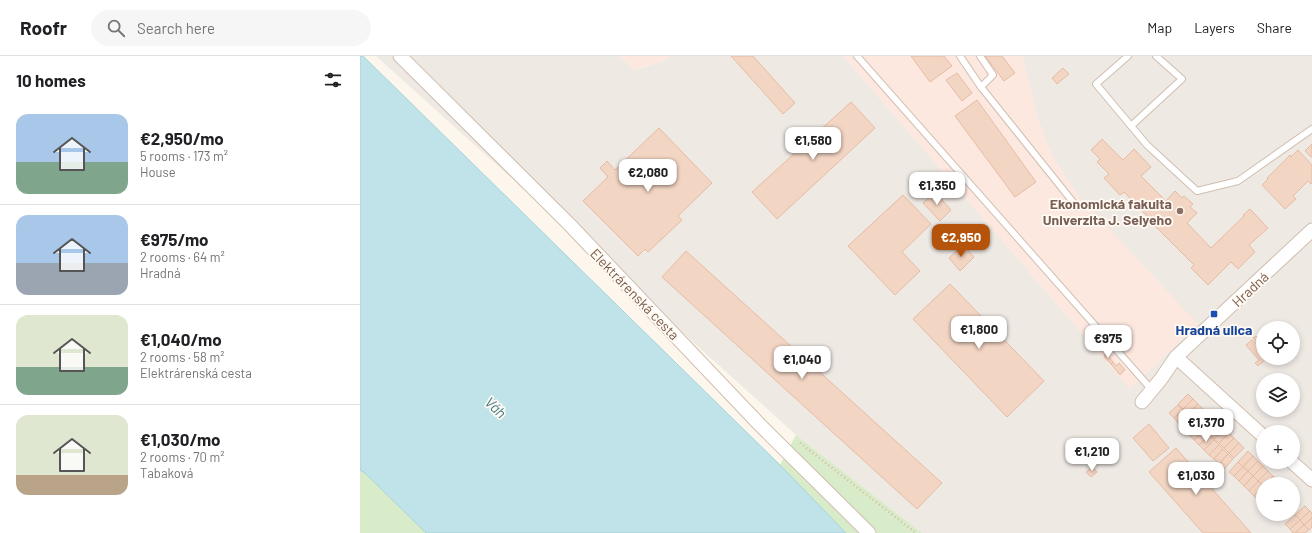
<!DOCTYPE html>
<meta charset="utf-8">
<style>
:root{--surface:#fff;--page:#f6f6f6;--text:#202124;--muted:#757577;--line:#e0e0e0;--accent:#b45309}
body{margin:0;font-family:Barlow,sans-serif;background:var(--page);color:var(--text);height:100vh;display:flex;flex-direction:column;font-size:15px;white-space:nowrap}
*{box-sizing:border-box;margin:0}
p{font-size:13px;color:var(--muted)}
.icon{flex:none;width:22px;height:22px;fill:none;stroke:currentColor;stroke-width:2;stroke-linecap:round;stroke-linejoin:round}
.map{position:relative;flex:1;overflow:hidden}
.sheet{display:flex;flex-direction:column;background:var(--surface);width:360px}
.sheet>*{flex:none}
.fabs{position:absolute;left:896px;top:265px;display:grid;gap:8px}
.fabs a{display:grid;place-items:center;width:44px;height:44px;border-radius:50%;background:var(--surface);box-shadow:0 2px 6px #0003;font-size:20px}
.price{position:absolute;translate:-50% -34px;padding:0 9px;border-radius:8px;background:#fff;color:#222;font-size:13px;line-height:26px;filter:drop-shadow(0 1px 2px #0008)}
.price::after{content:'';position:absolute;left:50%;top:24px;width:12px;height:9px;margin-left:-6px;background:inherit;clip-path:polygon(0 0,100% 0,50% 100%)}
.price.current{background:var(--accent);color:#fff}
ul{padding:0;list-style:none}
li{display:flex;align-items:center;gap:12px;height:100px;padding:0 16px}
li+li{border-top:1px solid var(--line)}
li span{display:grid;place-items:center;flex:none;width:112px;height:80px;border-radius:12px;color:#555}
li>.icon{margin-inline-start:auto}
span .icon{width:48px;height:48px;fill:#fffc;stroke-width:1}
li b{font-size:17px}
h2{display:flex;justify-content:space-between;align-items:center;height:48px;padding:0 16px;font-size:17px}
header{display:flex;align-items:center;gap:24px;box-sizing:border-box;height:56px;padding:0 20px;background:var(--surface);border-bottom:1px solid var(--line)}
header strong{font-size:19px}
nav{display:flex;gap:22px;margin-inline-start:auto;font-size:14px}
.search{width:280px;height:36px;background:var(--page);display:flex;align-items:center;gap:10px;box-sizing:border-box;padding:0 14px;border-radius:22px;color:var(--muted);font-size:15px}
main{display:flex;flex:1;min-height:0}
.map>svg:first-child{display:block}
</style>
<header>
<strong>Roofr</strong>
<div class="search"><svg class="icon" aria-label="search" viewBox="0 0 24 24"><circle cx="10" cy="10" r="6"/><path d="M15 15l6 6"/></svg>Search here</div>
<nav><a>Map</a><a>Layers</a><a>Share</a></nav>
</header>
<main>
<section class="sheet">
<h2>10 homes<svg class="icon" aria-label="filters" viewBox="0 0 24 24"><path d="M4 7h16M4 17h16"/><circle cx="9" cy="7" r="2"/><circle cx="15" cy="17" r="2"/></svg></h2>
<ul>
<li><span style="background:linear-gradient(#a9c7e8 60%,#7fa58c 0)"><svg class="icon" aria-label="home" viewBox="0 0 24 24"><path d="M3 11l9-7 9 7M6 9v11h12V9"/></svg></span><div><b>€2,950/mo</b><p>5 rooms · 173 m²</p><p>House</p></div></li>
<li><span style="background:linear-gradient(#a9c7e8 60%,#9aa5b1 0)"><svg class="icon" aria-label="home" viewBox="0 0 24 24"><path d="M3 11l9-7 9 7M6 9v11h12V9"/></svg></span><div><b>€975/mo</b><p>2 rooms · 64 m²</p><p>Hradná</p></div></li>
<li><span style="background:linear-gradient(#dfe7d0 65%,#7fa58c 0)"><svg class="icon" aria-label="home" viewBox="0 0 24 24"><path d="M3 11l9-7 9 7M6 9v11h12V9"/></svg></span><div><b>€1,040/mo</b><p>2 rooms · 58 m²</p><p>Elektrárenská cesta</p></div></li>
<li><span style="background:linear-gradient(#dfe7d0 75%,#b9a48a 0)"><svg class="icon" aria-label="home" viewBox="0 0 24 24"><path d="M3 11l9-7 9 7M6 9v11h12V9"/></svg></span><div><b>€1,030/mo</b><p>2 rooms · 70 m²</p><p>Tabaková</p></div></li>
</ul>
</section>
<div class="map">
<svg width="952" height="477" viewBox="0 0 952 477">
<rect width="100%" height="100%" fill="#fdf6ec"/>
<g fill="#fde8e0">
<path d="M 260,0 L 309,0 L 304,5 L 273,14 Z"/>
<path d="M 483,0 L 662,0 L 677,60 L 692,100 L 720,142 L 839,268 L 770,333 Z"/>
</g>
<path fill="#efe9e4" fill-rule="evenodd" d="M 16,0 L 260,0 L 274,14 L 304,5 L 309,0 L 483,0 L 770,333 L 838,268 L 720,142 L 692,100 L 677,60 L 662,0 L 952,0 L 952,477 L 562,477 L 436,379 ZM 903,272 L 933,272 L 933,302 L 903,302 ZM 903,324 L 933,324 L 933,354 L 903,354 ZM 903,376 L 933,376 L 933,406 L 903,406 ZM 903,428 L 933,428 L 933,458 L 903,458 Z"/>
<g fill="#d8ecc9">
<path d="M 436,379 L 562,477 L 486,477 L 420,409 Z"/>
<path d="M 0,414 L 5,417 L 66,477 L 0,477 Z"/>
</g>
<path fill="#bfe3e8" stroke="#a5d3da" d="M 0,0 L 3,0 L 420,409 L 486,477 L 66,477 L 5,417 L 0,414 Z"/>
<g fill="#f3d5c3" stroke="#e6bba3">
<path d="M 371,0 L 393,0 L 435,47 L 423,58 Z"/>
<path d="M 551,0 L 584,0 L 592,10 L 570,26 Z"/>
<path d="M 625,0 L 642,0 L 655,17 L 644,25 Z"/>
<path d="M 703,12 L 709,18 L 697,28 L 692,22 Z"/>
<path d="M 597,17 L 612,37 L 602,45 L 586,24 Z"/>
<path d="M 617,44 L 676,126 L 655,141 L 595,60 Z"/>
<path d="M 491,46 L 515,72 L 417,163 L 392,136 Z"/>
<path d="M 299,72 L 352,127 L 318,160 L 322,164 L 288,196 L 285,193 L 278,200 L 223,145 L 248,121 L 240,112 L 247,105 L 255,114 Z"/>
<path d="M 742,83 L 763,104 L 774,93 L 791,111 L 781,120 L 806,145 L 815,135 L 822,142 L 824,140 L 833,148 L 830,151 L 837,157 L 827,167 L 851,192 L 884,160 L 883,159 L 890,153 L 908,172 L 889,189 L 895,196 L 878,213 L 871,206 L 848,229 L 831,212 L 834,209 L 787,162 L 788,161 L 764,136 L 760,139 L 744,122 L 749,118 L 737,106 L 740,103 L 731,94 Z"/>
<path d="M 952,88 L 952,101 L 951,101 L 945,95 Z"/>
<path d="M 938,94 L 952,109 L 952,127 L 951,128 L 948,125 L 933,140 L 936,143 L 925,153 L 902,129 L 908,123 L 907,122 L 930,99 L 931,101 Z"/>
<path d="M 575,136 L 591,154 L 580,165 L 563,147 Z"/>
<path d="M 543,139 L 571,168 L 542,196 L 560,215 L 535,239 L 488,190 Z"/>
<path d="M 603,189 L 614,201 L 600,215 L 589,202 Z"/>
<path d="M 326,195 L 582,427 L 557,453 L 302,221 Z"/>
<path d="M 590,228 L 684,325 L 647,361 L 553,263 Z"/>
<path d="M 896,280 L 903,288 L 903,302 L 907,302 L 898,310 L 895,307 L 899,304 L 886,289 L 892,284 L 895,287 L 897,286 L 893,282 Z"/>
<path d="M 746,298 L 753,306 L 751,308 L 744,300 Z"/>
<path d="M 753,306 L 756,310 L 759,307 L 765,314 L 760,319 L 751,308 Z"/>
<path d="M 828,338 L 833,343 L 823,353 L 818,348 Z"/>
<path d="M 833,343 L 838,348 L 829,358 L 823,353 Z"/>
<path d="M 838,348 L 843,353 L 833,363 L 829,358 Z"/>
<path d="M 818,349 L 823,354 L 814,362 L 809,357 Z"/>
<path d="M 843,353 L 848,358 L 839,368 L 833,363 Z"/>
<path d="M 823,354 L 828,359 L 819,368 L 814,362 Z"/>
<path d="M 848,358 L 853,362 L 844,373 L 839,368 Z"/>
<path d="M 828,359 L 834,364 L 824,373 L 819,368 Z"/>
<path d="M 853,362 L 859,367 L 849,378 L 844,373 Z"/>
<path d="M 834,364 L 839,370 L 829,379 L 824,373 Z"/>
<path d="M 859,367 L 864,372 L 854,383 L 849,378 Z"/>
<path d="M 789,368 L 809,392 L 793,405 L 773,382 Z"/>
<path d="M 839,370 L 844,375 L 834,384 L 829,379 Z"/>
<path d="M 864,372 L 869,377 L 859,387 L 854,383 Z"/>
<path d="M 844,375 L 849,380 L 839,389 L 834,384 Z"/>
<path d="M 869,377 L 874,382 L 864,392 L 859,387 Z"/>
<path d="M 849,380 L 854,384 L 844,394 L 839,389 Z"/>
<path d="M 874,382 L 879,387 L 869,397 L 864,392 Z"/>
<path d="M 854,384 L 859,389 L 849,399 L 844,394 Z"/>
<path d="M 879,387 L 884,392 L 874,402 L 869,397 Z"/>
<path d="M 859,389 L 863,393 L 854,403 L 849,399 Z"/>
<path d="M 816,392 L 891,477 L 843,477 L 789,416 Z"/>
<path d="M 863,393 L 868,398 L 859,408 L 854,403 Z"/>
<path d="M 888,395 L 893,400 L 883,411 L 878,406 Z"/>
<path d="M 868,398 L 873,403 L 864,413 L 859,408 Z"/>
<path d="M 893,400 L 898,405 L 888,415 L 883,411 Z"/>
<path d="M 898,405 L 903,410 L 893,420 L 888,415 Z"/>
<path d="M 878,406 L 883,411 L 874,420 L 869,416 Z"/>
<path d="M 903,410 L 908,415 L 898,425 L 893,420 Z"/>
<path d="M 732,411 L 737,416 L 731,421 L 726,416 Z"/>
<path d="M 883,411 L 888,415 L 879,425 L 874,420 Z"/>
<path d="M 888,415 L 893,420 L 884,430 L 879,425 Z"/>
<path d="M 908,415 L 913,420 L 905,428 L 903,428 L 903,429 L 898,425 Z"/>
<path d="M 893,420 L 898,425 L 889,435 L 884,430 Z"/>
<path d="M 913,420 L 919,424 L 915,428 L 905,428 Z"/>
<path d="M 898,425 L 903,430 L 894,440 L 889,435 Z"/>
<path d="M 903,430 L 903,441 L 899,445 L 894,440 Z"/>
<path d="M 934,439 L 939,444 L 933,450 L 933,440 Z"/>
<path d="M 945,450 L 950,455 L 940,464 L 935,459 Z"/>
<path d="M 950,455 L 952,457 L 952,462 L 944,469 L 940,464 Z"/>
<path d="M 916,458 L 926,458 L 919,464 L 914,459 Z"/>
<path d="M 935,459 L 940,464 L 930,473 L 925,468 Z"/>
<path d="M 952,462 L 952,471 L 949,474 L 944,469 Z"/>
<path d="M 940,464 L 944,469 L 935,477 L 933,477 L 930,473 Z"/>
<path d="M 944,469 L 949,474 L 945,477 L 935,477 Z"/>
</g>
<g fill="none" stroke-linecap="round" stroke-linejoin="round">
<defs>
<g id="service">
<path d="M 497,0 L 792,334"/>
<path d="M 600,0 L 621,31 L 717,151"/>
<path d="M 620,0 L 633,19 L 621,31"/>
<path d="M 768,0 L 736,28 L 787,89 L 837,135 L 878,125 L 952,73"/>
<path d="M 771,70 L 822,23 L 796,0"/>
</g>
<g id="minor">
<path d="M 40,0 L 210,169 L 400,369 L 509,477"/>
<path d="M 816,301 L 903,380"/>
<path d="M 782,346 L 801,323 L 816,301 L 952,174"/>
<path d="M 932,406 L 952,424"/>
</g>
</defs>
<use href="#service" stroke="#d1beb0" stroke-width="8"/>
<use href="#minor" stroke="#d1beb0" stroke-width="15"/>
<path stroke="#d9b8a5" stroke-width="2.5" stroke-dasharray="1 3" stroke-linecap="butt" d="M 440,387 L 556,477"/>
<use href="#service" stroke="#fff" stroke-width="6"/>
<use href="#minor" stroke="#fff" stroke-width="13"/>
</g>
<circle fill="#8d6e63" stroke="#fffaf3" stroke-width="1.5" cx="820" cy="155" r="4"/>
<rect fill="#1a4fb4" stroke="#fffaf3" stroke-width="1.5" x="850" y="254" width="8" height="8" rx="2"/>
<g text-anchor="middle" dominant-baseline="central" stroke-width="3.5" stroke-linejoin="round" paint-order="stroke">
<g font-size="14" font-weight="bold" fill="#785e54" stroke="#fffaf3" text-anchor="end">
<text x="812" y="147">Ekonomická fakulta<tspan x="812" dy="16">Univerzita J. Selyeho</tspan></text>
</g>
<g font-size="14" fill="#7a5c4d" stroke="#fffaf3">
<text transform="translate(890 233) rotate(-43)">Hradná</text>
<text transform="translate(275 238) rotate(46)">Elektrárenská cesta</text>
</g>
<g font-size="14" font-weight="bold" fill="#164399" stroke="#fffaf3">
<text x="854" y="273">Hradná ulica</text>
</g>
<g font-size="15" font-style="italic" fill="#437c86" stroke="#fffaf3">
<text transform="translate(136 351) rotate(43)">Váh</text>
</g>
</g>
</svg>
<div class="fabs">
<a><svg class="icon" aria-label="locate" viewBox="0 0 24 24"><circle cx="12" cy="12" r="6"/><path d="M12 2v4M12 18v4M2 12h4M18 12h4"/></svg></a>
<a><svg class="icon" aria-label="layers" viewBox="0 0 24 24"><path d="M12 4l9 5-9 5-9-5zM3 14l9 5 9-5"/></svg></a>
<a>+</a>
<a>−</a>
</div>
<b class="price" style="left:453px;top:105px">€1,580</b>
<b class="price" style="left:288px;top:137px">€2,080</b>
<b class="price" style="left:577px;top:150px">€1,350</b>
<b class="price current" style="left:601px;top:202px">€2,950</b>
<b class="price" style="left:619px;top:294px">€1,800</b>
<b class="price" style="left:748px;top:303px">€975</b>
<b class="price" style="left:442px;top:324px">€1,040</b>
<b class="price" style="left:846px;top:387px">€1,370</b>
<b class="price" style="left:732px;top:416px">€1,210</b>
<b class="price" style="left:836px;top:440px">€1,030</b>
</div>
</main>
